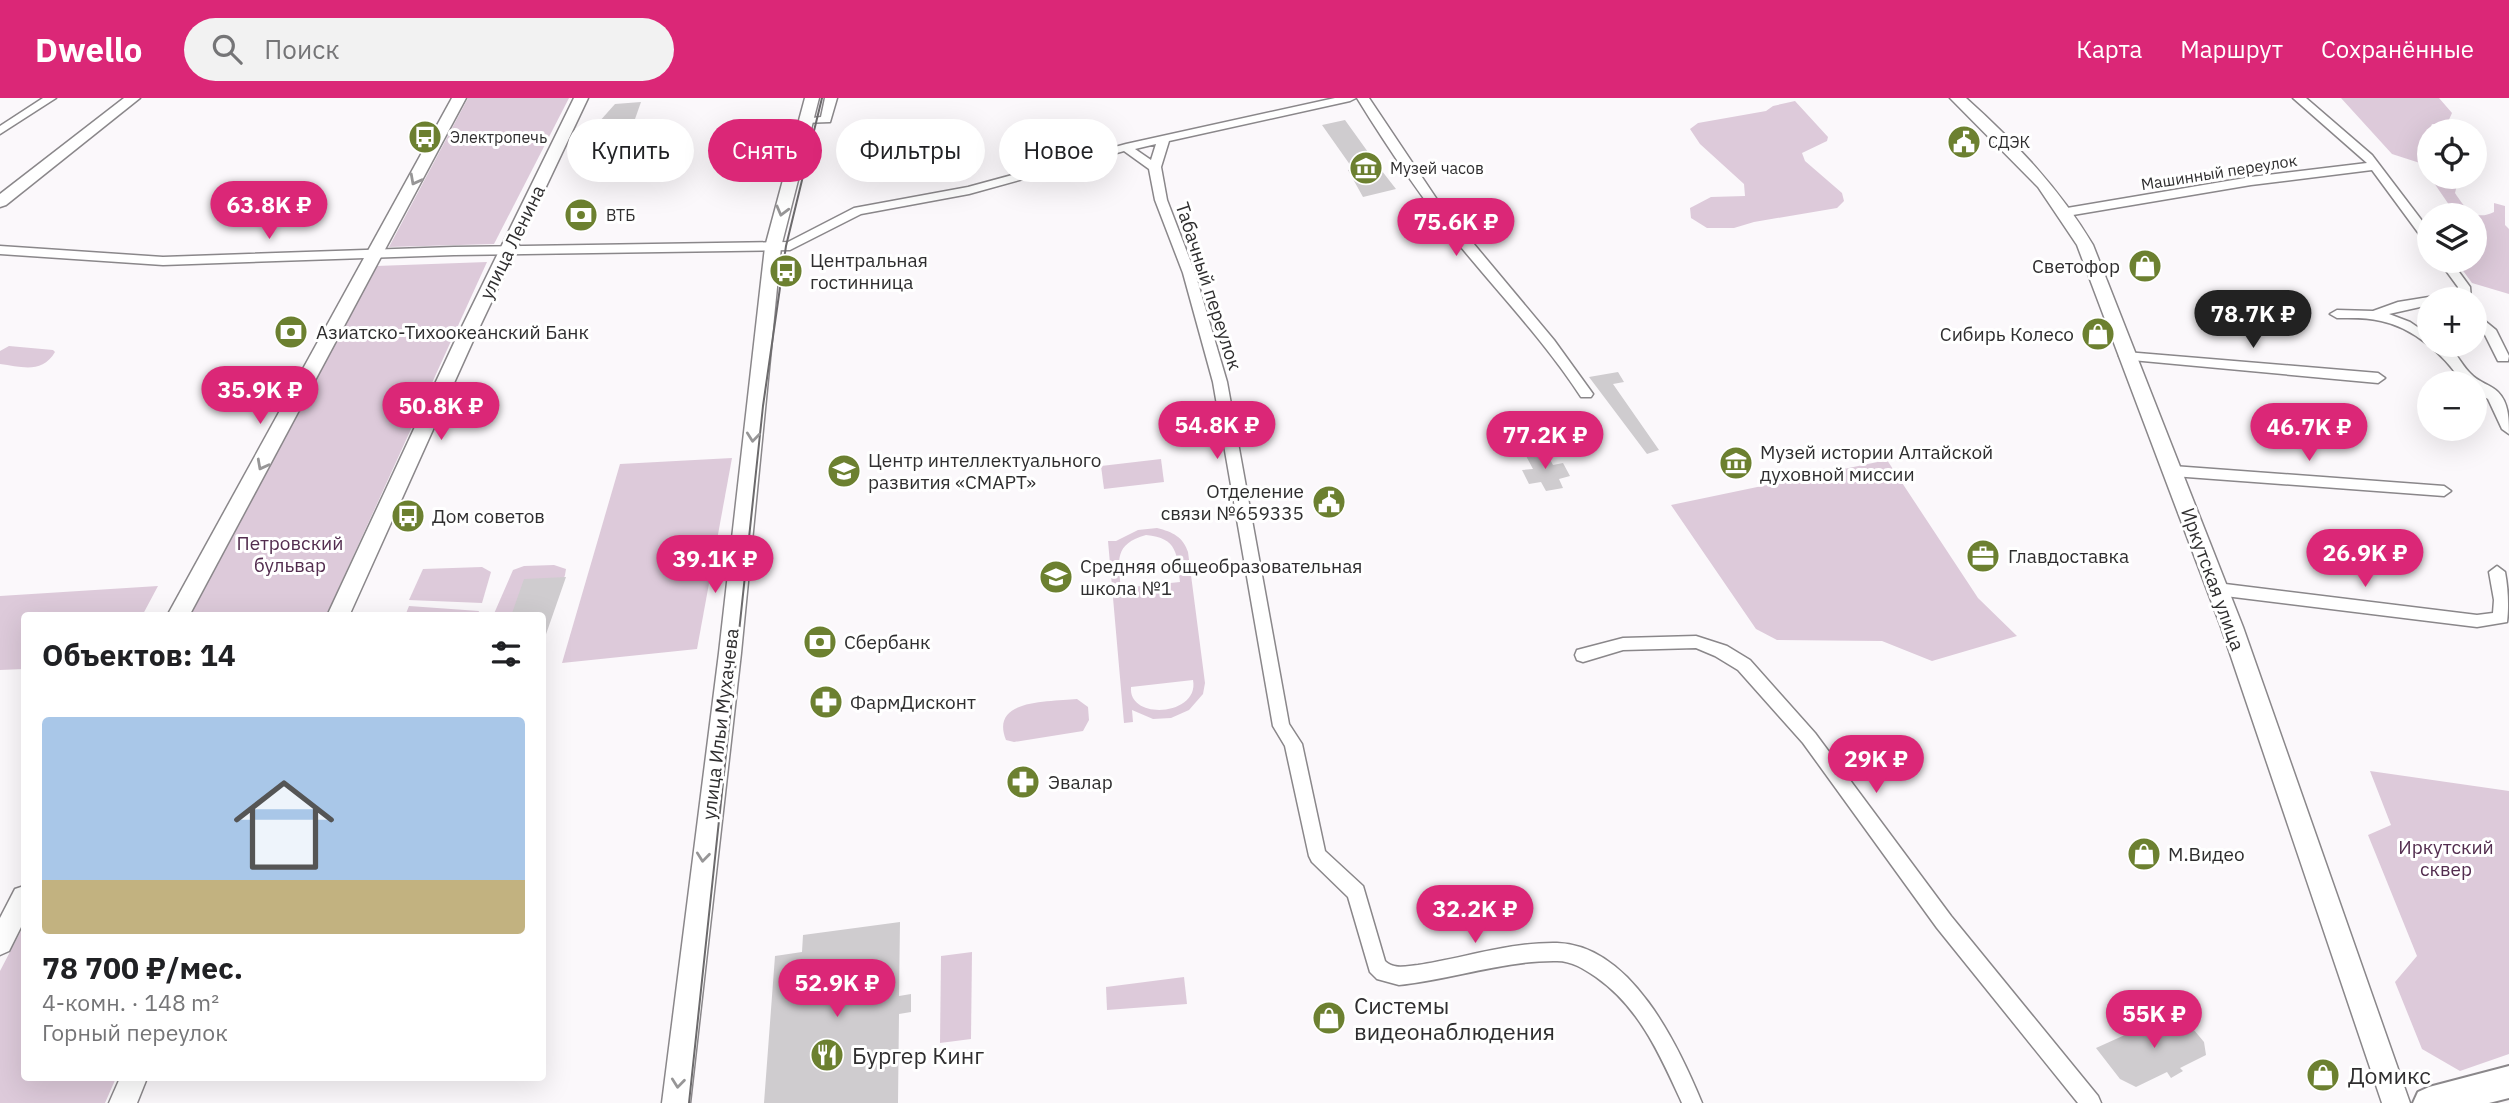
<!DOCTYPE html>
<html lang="ru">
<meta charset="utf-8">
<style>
:root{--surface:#fff;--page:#f2f2f2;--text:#202124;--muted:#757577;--line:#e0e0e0;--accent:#db2777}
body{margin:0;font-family:"IBM Plex Sans",sans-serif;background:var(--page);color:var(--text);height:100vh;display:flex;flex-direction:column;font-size:26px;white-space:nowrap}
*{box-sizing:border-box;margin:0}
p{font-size:23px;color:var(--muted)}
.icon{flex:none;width:38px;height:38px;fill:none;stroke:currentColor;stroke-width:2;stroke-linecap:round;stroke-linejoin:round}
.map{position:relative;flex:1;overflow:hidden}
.side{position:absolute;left:21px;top:514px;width:525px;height:469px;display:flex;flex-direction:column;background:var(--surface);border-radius:7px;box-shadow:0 7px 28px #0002}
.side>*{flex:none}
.top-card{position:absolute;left:567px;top:21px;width:665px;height:63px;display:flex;gap:14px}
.buttons{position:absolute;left:2417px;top:21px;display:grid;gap:14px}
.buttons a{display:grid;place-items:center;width:70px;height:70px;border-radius:50%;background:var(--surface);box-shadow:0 7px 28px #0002;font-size:35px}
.price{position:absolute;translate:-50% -60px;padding:0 16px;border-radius:24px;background:var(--accent);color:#fff;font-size:23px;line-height:46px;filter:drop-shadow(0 2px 4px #0008)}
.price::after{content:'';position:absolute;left:50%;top:42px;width:21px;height:16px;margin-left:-10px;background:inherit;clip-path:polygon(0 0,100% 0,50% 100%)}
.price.current{background:#222;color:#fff}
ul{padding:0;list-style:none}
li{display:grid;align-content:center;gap:14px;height:371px;padding:0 21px}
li+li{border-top:2px solid var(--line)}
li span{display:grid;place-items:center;height:217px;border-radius:7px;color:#555}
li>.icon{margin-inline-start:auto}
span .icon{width:126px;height:126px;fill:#fffc;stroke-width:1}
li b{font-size:30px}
h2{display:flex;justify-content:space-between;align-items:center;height:84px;padding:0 21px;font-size:30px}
.pill{padding:0 24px;border-radius:32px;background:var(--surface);box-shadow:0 7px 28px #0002;font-size:24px;line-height:63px}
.pill.current{background:var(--accent);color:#fff}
header{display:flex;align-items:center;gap:42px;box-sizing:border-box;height:98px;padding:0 35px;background:var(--accent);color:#fff}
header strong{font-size:33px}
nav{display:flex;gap:38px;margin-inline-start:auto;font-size:24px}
.search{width:490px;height:63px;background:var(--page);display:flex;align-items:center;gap:18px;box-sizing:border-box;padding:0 24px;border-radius:38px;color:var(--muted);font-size:26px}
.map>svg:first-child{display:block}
</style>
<header>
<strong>Dwello</strong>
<div class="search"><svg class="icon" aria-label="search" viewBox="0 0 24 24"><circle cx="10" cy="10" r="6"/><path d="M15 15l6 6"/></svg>Поиск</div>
<nav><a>Карта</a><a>Маршрут</a><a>Сохранённые</a></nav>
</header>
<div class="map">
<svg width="2509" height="1005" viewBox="0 0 2509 1005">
<rect width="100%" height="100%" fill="#fbf8fb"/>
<g fill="#ddcada" fill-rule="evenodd">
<path d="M 468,0 L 569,0 L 494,146 L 389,149 Z"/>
<path d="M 2341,0 L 2439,0 L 2452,15 L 2447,26 L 2432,26 L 2429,33 L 2429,78 L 2423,66 L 2392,56 Z"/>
<path d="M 1795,3 L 1828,39 L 1827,43 L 1802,55 L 1805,63 L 1842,95 L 1844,103 L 1837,110 L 1754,124 L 1734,130 L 1707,130 L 1691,120 L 1690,110 L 1711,99 L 1745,98 L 1744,86 L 1700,46 L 1690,31 L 1698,25 L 1766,13 L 1773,8 Z"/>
<path d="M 2430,79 L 2459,79 L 2455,95 C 2465,110 2474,124 2494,114 L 2494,105 L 2505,108 L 2505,127 L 2509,131 L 2509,196 L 2472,185 L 2456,163 L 2474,163 L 2474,117 L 2456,117 Z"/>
<path d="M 487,164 L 326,518 L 190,518 L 376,168 Z"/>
<path d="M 9,248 L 53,252 L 55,254 C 42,276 22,269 0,266 L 0,253 Z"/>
<path d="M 732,360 L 697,551 L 562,565 L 620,366 Z"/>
<path d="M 1161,361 L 1164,384 L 1104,391 L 1101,368 Z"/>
<path d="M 1887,362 L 1978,500 L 2017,538 L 1932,563 L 1882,543 L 1777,542 L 1756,531 L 1671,407 Z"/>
<path d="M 1157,430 C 1173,434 1183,439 1188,454 L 1205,585 L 1203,596 L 1189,612 L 1171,620 L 1153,621 L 1132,612 L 1133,624 L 1124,625 L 1108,443 L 1116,443 L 1138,432 ZM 1146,437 C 1178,440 1177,456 1180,484 L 1121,490 C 1118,462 1114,446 1146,437 ZM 1193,582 C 1200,618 1128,623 1131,589 Z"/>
<path d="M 554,467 L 566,471 L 565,477 L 543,543 L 542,518 L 493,518 L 513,472 L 524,468 Z"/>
<path d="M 482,469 L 491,474 L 482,505 L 409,502 L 423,471 Z"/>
<path d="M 158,488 L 142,518 L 24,518 L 24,571 L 0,572 L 0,498 Z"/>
<path d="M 409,508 L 479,513 L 477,518 L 405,518 Z"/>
<path d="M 1077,601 L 1088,609 L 1089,622 L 1083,633 L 1014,644 L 1006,642 C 989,600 1051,604 1077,601 Z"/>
<path d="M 2370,673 L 2509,693 L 2509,956 L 2460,973 L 2422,951 L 2395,884 L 2417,858 L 2368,737 L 2391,727 Z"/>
<path d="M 24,827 L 24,980 L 116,980 L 105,1005 L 0,1005 L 0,873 Z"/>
<path d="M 972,854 L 971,941 L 940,945 L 941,858 Z"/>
<path d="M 1184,879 L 1187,906 L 1107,912 L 1106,889 Z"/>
</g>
<g fill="#cfcccf">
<path d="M 641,4 L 635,21 L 599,24 L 615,6 Z"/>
<path d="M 1345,22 L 1378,68 L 1396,91 L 1363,99 L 1348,72 L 1353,71 L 1322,27 Z"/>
<path d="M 1618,274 L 1624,284 L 1613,286 L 1659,352 L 1647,356 L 1589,279 Z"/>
<path d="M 1545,352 L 1553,367 L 1563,365 L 1570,378 L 1559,381 L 1563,390 L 1546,393 L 1541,384 L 1529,386 L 1522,372 L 1533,371 L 1525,356 Z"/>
<path d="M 566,479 L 544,542 L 542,518 L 511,518 L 524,481 Z"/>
<path d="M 900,824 L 899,898 L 911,896 L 911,914 L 899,916 L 898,1005 L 764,1005 L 775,858 L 802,854 L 803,837 Z"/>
<path d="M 2178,913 L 2204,944 L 2206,957 L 2180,970 L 2183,973 L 2171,980 L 2167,974 L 2136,989 L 2120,981 L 2096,950 Z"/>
</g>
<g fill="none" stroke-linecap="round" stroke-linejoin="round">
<defs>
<g id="street">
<path d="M 43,0 L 56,0 L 0,36 L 0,28 Z"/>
<path d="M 825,0 L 837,0 L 830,24 L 802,25 L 802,21 L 821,19 Z"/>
<path d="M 1335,0 L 1356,0 L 1350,3 L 1169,43 L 1161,69 L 1167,102 L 1195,175 L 1227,284 L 1289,626 L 1302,646 L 1325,753 L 1363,788 L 1385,863 C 1394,872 1407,868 1418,867 C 1464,860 1511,844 1557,845 C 1631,847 1678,947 1702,1005 L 1682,1005 C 1660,957 1640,910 1596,879 C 1584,871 1572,863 1557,863 C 1506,862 1450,882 1399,887 L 1377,881 L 1370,874 L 1348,799 L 1312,764 L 1309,758 L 1285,648 L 1273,628 L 1213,284 L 1183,175 L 1155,102 L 1149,71 L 1124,53 L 969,96 L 861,116 L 790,152 L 454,157 L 163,167 L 0,156 L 0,148 L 163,159 L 454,149 L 788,144 L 854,110 L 968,89 L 1126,46 ZM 1156,46 L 1151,62 L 1135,51 Z"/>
<path d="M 1357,0 L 1369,0 L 1438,103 L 1554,242 L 1593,296 L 1591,299 L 1581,299 C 1546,245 1502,199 1461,149 C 1423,102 1389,52 1357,0 Z"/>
<path d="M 2293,0 L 2306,0 L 2372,57 L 2429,132 L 2429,145 L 2425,144 L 2372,72 L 2251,87 L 2067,118 L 2061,114 L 2067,110 L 2251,79 L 2367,65 Z"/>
<path d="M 2439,163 L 2451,163 L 2470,189 L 2471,201 L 2459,201 L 2458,189 Z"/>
<path d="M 2429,199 L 2434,201 L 2429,201 L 2429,207 L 2389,216 L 2410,224 L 2429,237 L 2429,247 C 2458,247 2455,260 2471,276 C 2478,284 2491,287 2498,294 C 2509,305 2509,322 2509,336 L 2502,331 L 2488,301 L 2474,293 L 2474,285 L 2461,283 C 2445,257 2412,229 2381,223 C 2366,219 2351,220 2337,220 L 2330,216 L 2337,212 L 2373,213 L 2398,204 Z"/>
<path d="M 2474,214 L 2496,232 L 2509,258 L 2508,263 L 2498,263 L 2485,237 L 2474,226 Z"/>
<path d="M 2126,254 L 2378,275 L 2385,280 L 2378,285 L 2121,261 L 2119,258 L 2121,255 Z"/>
<path d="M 2173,368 L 2444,388 L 2451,393 L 2444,398 L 2173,378 L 2166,373 Z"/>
<path d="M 2497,468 L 2505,474 C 2508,490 2509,509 2507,524 L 2477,529 L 2217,497 L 2211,495 L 2209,491 L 2211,487 L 2217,485 L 2477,517 L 2493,515 L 2494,502 L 2489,474 Z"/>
<path d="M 1696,538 L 1727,548 L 1750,562 L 1815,635 L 1951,818 L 2098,998 L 2101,1005 L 2078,1005 L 1937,830 L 1803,645 L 1738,572 L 1715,558 L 1696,550 L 1623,552 L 1583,564 L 1577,562 L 1575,557 L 1577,552 L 1623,540 Z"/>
</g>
<g id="secondary">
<path d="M 124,0 L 140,0 L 6,107 L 0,109 L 0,96 Z"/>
<path d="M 452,0 L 466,0 L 189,518 L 167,518 Z"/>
<path d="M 574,0 L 588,0 L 472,245 L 349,518 L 327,518 L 454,245 Z"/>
<path d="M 805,0 L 819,0 L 781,149 L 741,555 L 690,1005 L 662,1005 L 719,555 L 765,149 Z"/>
<path d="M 1950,0 L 1966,0 C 2015,44 2059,90 2093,147 L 2243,529 L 2410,1005 L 2382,1005 L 2221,529 L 2077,147 L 2038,89 Z"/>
<path d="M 24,788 L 24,823 L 9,853 L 0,857 L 0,820 L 15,791 Z"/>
<path d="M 120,980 L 147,980 L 137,1005 L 109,1005 Z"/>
</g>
<path id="primary" d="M 2509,968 L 2509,1000 L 2489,1005 L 2413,1005 L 2418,994 L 2429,989 Z"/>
</defs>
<use href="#street" stroke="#8a878a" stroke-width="3"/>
<use href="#secondary" stroke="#8a878a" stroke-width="3"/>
<use href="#primary" stroke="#8a878a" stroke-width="4"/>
<use href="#street" fill="#fff" fill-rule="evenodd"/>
<use href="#secondary" fill="#fff" fill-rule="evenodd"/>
<use href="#primary" fill="#fff" fill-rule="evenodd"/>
<path stroke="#6c6a6c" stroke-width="2" d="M 689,1005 L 763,308 L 786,148 L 822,0"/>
</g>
<defs><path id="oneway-chevron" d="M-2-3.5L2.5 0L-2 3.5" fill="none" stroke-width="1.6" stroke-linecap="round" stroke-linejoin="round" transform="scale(1.75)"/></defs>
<g stroke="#979697">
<use href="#oneway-chevron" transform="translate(415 82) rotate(118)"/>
<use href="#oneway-chevron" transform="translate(782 113) rotate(105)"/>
<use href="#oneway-chevron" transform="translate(753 339) rotate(96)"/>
<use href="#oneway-chevron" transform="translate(262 367) rotate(118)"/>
<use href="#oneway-chevron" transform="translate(703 759) rotate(96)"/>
<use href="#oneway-chevron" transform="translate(678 985) rotate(96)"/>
</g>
<defs>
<symbol id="bus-disc" viewBox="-11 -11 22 22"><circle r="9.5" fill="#6c8030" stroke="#fff"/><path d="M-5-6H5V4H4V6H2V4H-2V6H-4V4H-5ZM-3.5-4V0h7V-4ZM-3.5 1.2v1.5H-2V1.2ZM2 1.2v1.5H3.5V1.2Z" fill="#fff"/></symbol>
<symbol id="civic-disc" viewBox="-11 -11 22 22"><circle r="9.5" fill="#6c8030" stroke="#fff"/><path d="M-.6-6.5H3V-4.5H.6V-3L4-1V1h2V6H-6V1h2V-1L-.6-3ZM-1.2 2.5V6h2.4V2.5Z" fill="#fff"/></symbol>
<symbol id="museum-disc" viewBox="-11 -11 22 22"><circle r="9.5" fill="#6c8030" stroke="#fff"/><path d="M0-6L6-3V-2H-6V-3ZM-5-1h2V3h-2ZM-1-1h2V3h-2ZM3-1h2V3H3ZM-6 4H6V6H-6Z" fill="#fff"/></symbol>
<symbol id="bank-disc" viewBox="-11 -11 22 22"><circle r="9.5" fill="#6c8030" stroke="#fff"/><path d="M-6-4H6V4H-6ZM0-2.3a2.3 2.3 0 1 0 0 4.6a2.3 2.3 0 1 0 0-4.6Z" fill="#fff"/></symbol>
<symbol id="shop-disc" viewBox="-11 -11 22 22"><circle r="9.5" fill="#6c8030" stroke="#fff"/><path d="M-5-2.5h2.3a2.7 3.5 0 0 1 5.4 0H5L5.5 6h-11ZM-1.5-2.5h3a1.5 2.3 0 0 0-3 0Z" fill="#fff"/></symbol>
<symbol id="school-disc" viewBox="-11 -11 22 22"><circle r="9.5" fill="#6c8030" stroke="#fff"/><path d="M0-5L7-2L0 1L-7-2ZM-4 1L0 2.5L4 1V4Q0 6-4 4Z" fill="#fff"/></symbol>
<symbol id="office-disc" viewBox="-11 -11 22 22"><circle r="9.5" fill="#6c8030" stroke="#fff"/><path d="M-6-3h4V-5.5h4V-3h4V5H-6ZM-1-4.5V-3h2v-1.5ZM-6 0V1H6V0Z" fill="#fff"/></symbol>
<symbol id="pharmacy-disc" viewBox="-11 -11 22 22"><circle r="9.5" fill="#6c8030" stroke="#fff"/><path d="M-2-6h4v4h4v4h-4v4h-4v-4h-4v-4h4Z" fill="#fff"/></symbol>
<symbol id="restaurant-disc" viewBox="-11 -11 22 22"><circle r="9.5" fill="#6c8030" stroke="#fff"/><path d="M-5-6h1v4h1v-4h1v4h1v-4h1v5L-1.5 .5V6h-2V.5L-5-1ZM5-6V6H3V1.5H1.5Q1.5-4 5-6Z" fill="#fff"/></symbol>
</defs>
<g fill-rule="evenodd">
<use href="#bus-disc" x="406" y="20" width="38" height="38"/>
<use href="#civic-disc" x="1945" y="25" width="38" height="38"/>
<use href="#museum-disc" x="1347" y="51" width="38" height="38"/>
<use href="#bank-disc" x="562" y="98" width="38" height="38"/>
<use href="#shop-disc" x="2126" y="149" width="38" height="38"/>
<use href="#bus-disc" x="767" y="154" width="38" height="38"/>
<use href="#bank-disc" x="272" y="215" width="38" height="38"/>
<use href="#shop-disc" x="2079" y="217" width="38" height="38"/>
<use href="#museum-disc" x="1717" y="346" width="38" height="38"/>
<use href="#school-disc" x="825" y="354" width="38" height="38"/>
<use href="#civic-disc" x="1310" y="385" width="38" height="38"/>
<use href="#bus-disc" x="389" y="399" width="38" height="38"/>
<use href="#office-disc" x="1964" y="439" width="38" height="38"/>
<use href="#school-disc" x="1037" y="460" width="38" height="38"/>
<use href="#bank-disc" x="801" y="525" width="38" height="38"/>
<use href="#pharmacy-disc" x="807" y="585" width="38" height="38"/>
<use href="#pharmacy-disc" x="1004" y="665" width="38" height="38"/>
<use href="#shop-disc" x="2125" y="737" width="38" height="38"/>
<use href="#shop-disc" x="1310" y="901" width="38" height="38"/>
<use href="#restaurant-disc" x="808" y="938" width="38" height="38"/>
<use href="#shop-disc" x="2304" y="958" width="38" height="38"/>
</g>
<g text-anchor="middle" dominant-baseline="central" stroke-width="6" stroke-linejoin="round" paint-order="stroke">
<g font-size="16" fill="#2f2e2f" stroke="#fff" text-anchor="start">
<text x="450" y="39">Электропечь</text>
<text x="1988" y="44">СДЭК</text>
<text x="1390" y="70">Музей часов</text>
<text x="606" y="117">ВТБ</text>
</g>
<g font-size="16" fill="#2f2e2f" stroke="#fff">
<text transform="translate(2219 74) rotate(-9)">Машинный переулок</text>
</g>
<g font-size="19" fill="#2f2e2f" stroke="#fff">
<text transform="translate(512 144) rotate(-64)">улица Ленина</text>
<text transform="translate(1209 188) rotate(72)">Табачный переулок</text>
<text transform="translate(2213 481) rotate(70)">Иркутская улица</text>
<text transform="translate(720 626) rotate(-83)">улица Ильи Мухачева</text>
</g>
<g font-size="19" fill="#2f2e2f" stroke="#fff" text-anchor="start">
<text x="810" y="162">Центральная<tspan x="810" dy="22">гостинница</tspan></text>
<text x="2120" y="168" text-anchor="end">Светофор</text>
<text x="316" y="234">Азиатско-Тихоокеанский Банк</text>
<text x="2074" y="236" text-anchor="end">Сибирь Колесо</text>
<text x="1760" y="354">Музей истории Алтайской<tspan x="1760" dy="22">духовной миссии</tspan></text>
<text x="868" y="362">Центр интеллектуального<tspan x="868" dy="22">развития «СМАРТ»</tspan></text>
<text x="1304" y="393" text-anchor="end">Отделение<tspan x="1304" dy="22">связи №659335</tspan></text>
<text x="432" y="418">Дом советов</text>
<text x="2008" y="458">Главдоставка</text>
<text x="1080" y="468">Средняя общеобразовательная<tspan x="1080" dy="22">школа №1</tspan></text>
<text x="844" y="544">Сбербанк</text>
<text x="850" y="604">ФармДисконт</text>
<text x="1048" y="684">Эвалар</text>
<text x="2168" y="756">М.Видео</text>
</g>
<g font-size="19" fill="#532d4f" stroke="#fff">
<text x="290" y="445">Петровский<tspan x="290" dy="22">бульвар</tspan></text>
<text x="2446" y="749">Иркутский<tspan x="2446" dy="22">сквер</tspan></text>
</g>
<g font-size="23" fill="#2f2e2f" stroke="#fff" text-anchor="start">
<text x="1354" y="907">Системы<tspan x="1354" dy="26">видеонаблюдения</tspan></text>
<text x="852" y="957">Бургер Кинг</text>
<text x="2348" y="977">Домикс</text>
</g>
</g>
</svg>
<div class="buttons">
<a><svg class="icon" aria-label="locate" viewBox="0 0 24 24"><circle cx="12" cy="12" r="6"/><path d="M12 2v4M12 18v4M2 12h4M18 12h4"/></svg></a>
<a><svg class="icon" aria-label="layers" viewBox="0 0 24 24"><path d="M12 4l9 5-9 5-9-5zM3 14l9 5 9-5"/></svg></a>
<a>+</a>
<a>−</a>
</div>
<b class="price" style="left:269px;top:143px">63.8K ₽</b>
<b class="price" style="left:1456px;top:160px">75.6K ₽</b>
<b class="price current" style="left:2253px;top:252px">78.7K ₽</b>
<b class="price" style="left:260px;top:328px">35.9K ₽</b>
<b class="price" style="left:441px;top:344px">50.8K ₽</b>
<b class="price" style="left:1217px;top:363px">54.8K ₽</b>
<b class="price" style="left:2309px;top:365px">46.7K ₽</b>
<b class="price" style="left:1545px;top:373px">77.2K ₽</b>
<b class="price" style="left:2365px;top:491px">26.9K ₽</b>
<b class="price" style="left:715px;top:497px">39.1K ₽</b>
<b class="price" style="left:1876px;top:697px">29K ₽</b>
<b class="price" style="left:1475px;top:847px">32.2K ₽</b>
<b class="price" style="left:837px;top:921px">52.9K ₽</b>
<b class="price" style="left:2154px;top:952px">55K ₽</b>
<div class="top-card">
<a class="pill">Купить</a>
<a class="pill current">Снять</a>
<a class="pill">Фильтры</a>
<a class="pill">Новое</a>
</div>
<section class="side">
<h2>Объектов: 14<svg class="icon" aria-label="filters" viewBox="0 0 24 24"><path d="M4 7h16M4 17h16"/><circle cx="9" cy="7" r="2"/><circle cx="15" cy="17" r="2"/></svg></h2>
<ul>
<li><span style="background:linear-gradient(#a9c7e8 75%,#c2b280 0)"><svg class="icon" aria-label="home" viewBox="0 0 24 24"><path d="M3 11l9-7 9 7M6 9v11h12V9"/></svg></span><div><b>78 700 ₽/мес.</b><p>4-комн. · 148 m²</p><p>Горный переулок</p></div></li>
</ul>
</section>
</div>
